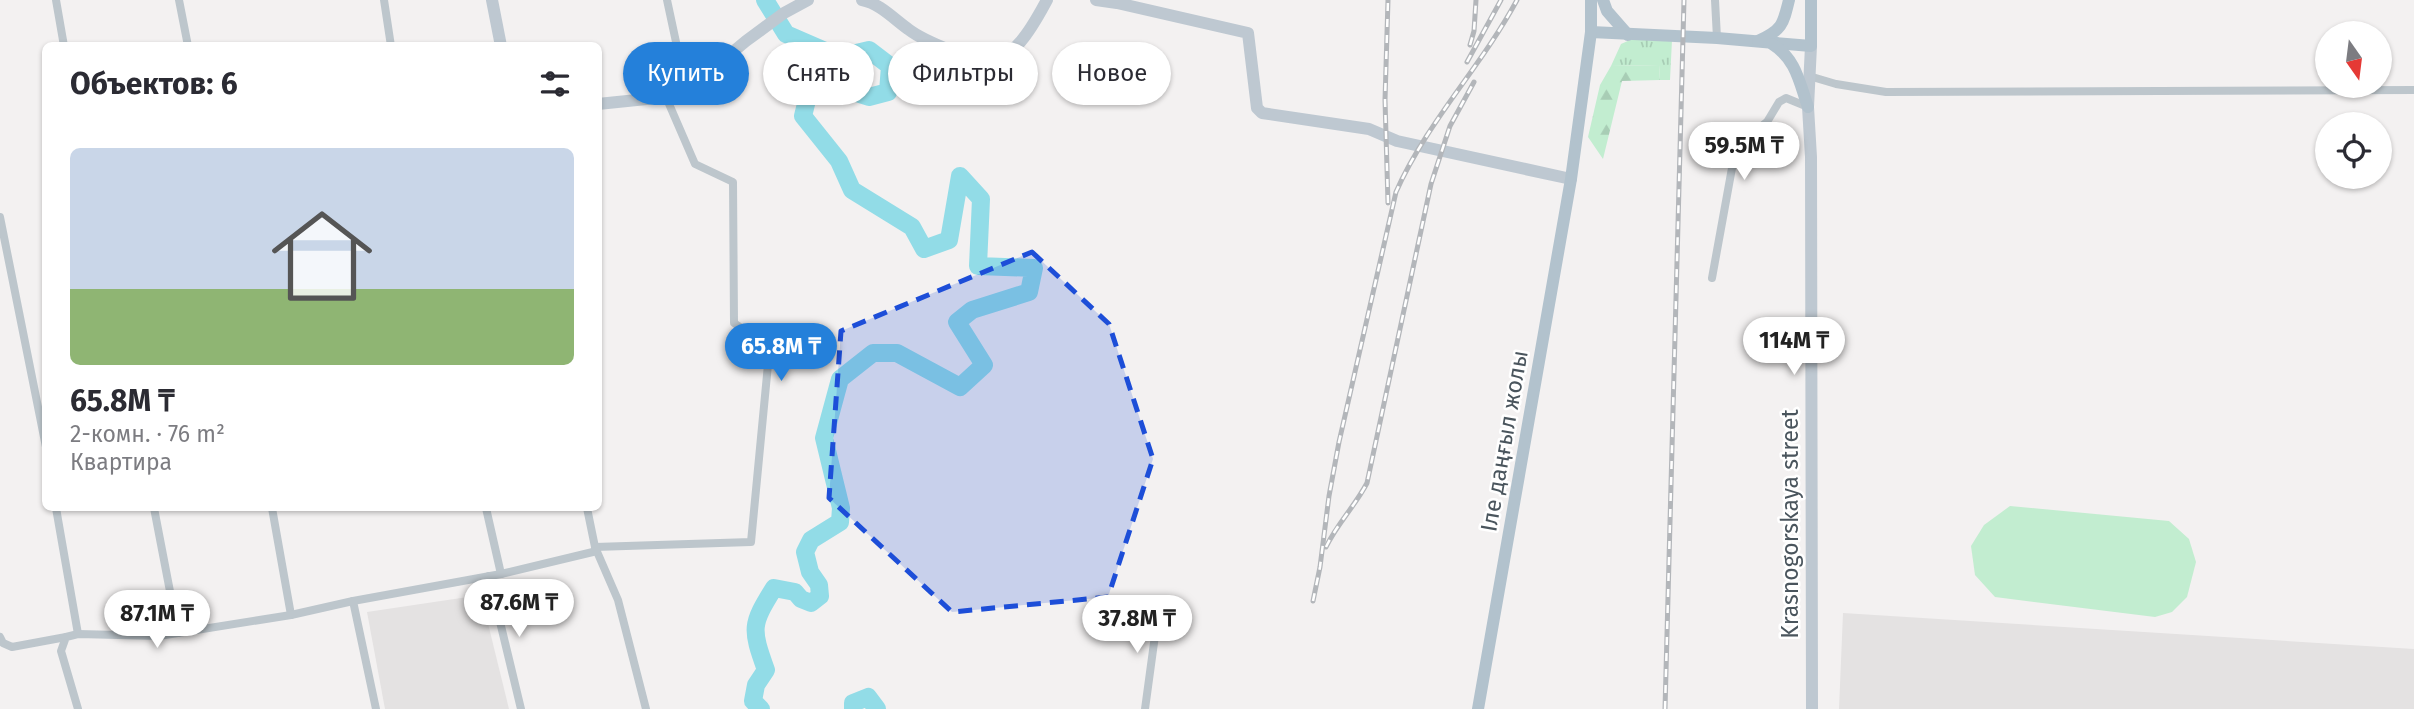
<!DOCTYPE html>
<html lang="ru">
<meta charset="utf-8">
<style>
:root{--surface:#fff;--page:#f2f2f3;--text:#2b2b33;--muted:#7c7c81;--line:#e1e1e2;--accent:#2480da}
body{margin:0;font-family:"Fira Sans",sans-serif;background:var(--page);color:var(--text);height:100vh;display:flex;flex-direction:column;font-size:26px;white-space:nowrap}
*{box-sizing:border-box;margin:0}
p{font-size:23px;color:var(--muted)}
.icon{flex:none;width:38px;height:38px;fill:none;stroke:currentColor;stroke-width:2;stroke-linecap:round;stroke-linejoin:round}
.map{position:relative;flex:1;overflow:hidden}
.details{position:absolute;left:42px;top:42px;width:560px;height:469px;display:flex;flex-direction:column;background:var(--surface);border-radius:10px;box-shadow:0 2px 5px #0004}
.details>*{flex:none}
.hud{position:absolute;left:623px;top:42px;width:665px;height:63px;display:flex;gap:14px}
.needle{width:46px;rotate:166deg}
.tools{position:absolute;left:2315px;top:21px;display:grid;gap:14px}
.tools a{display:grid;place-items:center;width:77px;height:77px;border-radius:50%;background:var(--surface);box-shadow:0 2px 5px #0004;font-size:35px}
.price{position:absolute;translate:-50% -60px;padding:0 16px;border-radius:24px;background:#fff;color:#222;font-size:23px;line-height:46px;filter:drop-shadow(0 2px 4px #0008)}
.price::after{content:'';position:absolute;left:50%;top:42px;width:21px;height:16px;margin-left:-10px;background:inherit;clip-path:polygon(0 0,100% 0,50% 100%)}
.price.on{background:var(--accent);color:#fff}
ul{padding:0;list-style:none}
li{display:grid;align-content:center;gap:14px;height:371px;padding:0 28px}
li+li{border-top:2px solid var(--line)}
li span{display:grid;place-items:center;height:217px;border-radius:10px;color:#555}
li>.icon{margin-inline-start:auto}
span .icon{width:126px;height:126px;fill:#fffc;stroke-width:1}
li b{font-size:30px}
h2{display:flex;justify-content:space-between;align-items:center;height:84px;padding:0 28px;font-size:30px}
.chip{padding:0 24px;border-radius:32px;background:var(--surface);box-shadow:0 2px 5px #0004;font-size:24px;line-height:63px}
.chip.on{background:var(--accent);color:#fff}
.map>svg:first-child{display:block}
</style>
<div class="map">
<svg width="2414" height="709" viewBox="0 0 2414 709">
<defs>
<pattern id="grass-tufts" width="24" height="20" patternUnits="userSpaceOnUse" patternTransform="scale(1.75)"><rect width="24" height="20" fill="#c2edd0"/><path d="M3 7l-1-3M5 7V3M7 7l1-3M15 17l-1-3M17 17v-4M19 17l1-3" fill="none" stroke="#a8cdb5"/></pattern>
<pattern id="forest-firs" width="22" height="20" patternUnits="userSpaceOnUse" patternTransform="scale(1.75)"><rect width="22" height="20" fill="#c2edd0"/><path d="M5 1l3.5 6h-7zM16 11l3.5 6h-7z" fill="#a8cdb5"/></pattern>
</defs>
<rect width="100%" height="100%" fill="#f3f1f1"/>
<g fill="#e4e2e2">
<path d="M 481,595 L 509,709 L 385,709 L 367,612 Z"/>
<path d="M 1843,613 L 2414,649 L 2414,709 L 1839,709 Z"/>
</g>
<path fill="url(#grass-tufts)" d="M 1630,40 L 1672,40 L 1670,80 L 1660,80 L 1659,65 L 1611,66 L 1621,44 Z"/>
<path fill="url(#forest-firs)" d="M 1659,65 L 1660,80 L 1622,81 L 1603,159 L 1588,137 L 1600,85 L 1611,66 Z"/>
<path fill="#c2edd0" d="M 2010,506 L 2169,521 L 2189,539 L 2196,562 L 2187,597 L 2172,612 L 2155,617 L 1995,597 L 1975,575 L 1971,546 L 1984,525 Z"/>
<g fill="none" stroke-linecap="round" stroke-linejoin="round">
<g stroke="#92dce7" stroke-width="18">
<path d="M 761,709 L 753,701 L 756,685 L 766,670 C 751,628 751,625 774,588 L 795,592 L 801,599 L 811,603 L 820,596 L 819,585 L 810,572 L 805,552 L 811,540 L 840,522 L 841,508 L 824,438 L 840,379 L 873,353 L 897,353 L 960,387 L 984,365 L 957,322 L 972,310 L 1029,292 L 1034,268 L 978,266 L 981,199 L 960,176 L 949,240 L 924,249 L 912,227 L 852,190 L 839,161 L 803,116 L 810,88 L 834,86 L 869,97 L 888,92 L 890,66 L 869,50 L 839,57 L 786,34 L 765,0"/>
<path d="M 853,709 L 853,703 L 868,697 L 877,709"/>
</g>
<g stroke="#bdc6cc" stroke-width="8">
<path d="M 56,0 L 64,46"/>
<path d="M 179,0 L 188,46"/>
<path d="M 384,0 L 391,46"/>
<path d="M 667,0 L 682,70 L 676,93"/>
<path d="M 1715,0 L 1717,38"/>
<path d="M 1809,76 L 1836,84 L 1886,92 L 2414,90"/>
<path d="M 0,217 L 46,447"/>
<path d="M 1712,278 L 1736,146 L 1767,122 L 1779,102 L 1786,98 L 1808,107"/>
<path d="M 56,508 L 78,634"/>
<path d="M 154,508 L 178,633"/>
<path d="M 272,508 L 291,615"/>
<path d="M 486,508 L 501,574"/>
<path d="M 587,508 L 595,547 L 618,600 L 646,709"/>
<path d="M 595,547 L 751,542 L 769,354 L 755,337 L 734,323 L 733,182 L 695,164 L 666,97"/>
<path d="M 489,576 L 521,709"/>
<path d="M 353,601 L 376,709"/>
<path d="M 0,637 L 3,643 L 12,647 L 66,637"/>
<path d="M 78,709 L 61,651 L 66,637 L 78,634 L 159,636 L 291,615 L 353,601 L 501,574 L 597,551"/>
<path d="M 1145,709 L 1159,606"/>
</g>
<g stroke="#bec8d1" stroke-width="12">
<path d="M 492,0 L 501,46"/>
<path d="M 862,0 C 879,3 894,19 908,29 C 921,39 937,45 952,51 C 962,55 972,61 983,61 C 1014,64 1035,22 1047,0"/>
<path d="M 1096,0 L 1117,3 L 1248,33 L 1257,108 L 1262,113 L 1369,129 L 1397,141 L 1571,179"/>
<path d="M 1811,46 L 1808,107 L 1811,157 L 1812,709"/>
<path d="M 598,104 L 666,97 L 693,85 L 746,41 L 784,13 L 808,0"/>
</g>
<g stroke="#b2c2cd" stroke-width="12">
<path d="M 1603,0 L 1607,11 L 1628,35"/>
<path d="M 1591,32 L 1717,38 L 1811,46 L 1811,0"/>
<path d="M 1758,41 C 1782,30 1783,25 1789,0"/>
<path d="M 1772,44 C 1796,59 1799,81 1808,107"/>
<path d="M 1478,709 L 1571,179 L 1591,32 L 1591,0"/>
</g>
<defs>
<g id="rail">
<path d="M 1470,45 L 1474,31 L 1476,0"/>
<path d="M 1467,62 L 1501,0"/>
<path d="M 1388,203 L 1385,100 L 1388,0"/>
<path d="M 1326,547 C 1337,524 1355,506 1367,483 L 1431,184 L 1450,126 L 1474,82"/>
<path d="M 1313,601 L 1320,567 L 1329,496 L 1339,442 L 1396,192 C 1427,122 1481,67 1517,0"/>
<path d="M 1665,709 L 1684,0"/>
</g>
</defs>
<use href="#rail" stroke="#b3b6ba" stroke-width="5"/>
<use href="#rail" stroke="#fff" stroke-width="2.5" stroke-dasharray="8" stroke-linecap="butt"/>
</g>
<path fill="#1d4ed8" fill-opacity="0.2" stroke="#1d4ed8" stroke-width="5" stroke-dasharray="14 9" stroke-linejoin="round" d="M 1032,252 L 1109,324 L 1153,459 L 1108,597 L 952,612 L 829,498 L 841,331 Z"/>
<g text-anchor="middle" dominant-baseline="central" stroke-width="5" stroke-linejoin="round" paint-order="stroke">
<g font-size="23" fill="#4a555d" stroke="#fff">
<text transform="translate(1504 441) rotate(-80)">Іле даңғыл жолы</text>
<text transform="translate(1790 524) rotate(-90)">Krasnogorskaya street</text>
</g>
</g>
</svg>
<div class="tools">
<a><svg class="needle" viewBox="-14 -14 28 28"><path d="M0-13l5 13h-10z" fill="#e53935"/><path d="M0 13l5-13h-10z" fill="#7c7c81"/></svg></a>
<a><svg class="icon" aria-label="locate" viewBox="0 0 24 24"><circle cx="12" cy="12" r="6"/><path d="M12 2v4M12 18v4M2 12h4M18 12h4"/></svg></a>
</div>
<b class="price" style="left:1744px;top:182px">59.5M ₸</b>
<b class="price" style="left:1794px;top:377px">114M ₸</b>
<b class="price on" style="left:781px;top:383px">65.8M ₸</b>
<b class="price" style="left:519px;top:639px">87.6M ₸</b>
<b class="price" style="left:157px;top:650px">87.1M ₸</b>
<b class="price" style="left:1137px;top:655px">37.8M ₸</b>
<div class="hud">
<a class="chip on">Купить</a>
<a class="chip">Снять</a>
<a class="chip">Фильтры</a>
<a class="chip">Новое</a>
</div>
<section class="details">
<h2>Объектов: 6<svg class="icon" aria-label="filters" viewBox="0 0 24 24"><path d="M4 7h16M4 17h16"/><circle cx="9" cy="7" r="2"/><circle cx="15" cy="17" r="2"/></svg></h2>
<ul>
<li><span style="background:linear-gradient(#c9d6e8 65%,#8fb573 0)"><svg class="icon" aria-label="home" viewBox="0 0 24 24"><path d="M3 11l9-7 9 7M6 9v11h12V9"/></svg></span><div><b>65.8M ₸</b><p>2-комн. · 76 m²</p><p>Квартира</p></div></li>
</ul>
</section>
</div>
